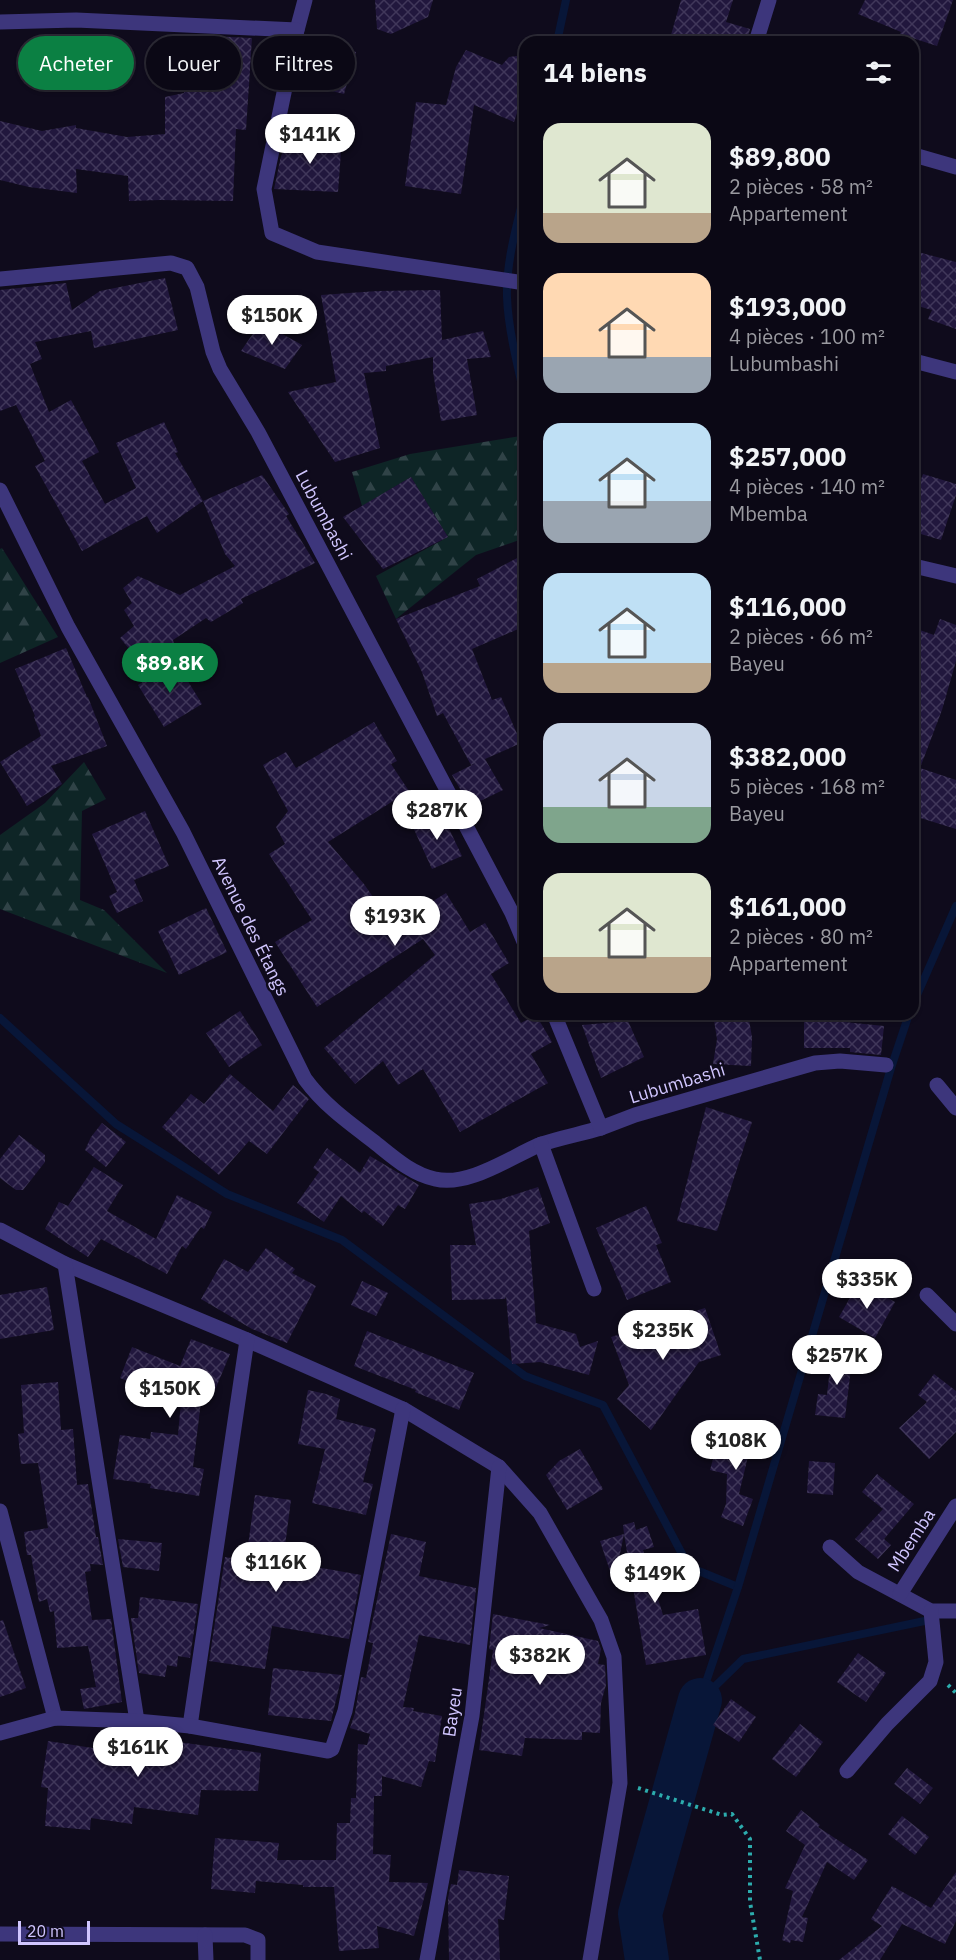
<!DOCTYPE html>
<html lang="fr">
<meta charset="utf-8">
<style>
:root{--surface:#0b0815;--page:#14111e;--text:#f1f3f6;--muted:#9a9aa0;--line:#2b2934;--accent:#0b8043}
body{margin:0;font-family:"IBM Plex Sans",sans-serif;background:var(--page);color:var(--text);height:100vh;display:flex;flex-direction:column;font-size:22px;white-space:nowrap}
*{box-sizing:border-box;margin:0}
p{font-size:20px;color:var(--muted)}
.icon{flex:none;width:33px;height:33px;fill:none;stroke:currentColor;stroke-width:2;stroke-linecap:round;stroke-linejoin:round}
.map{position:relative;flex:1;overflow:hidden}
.sheet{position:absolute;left:519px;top:36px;width:400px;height:984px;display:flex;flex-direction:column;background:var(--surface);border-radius:18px;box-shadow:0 2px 4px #0004,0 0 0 2px var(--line)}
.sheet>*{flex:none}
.banner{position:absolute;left:18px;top:36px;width:411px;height:54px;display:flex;gap:12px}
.scale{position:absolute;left:18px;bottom:15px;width:72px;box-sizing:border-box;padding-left:6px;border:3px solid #d1c6ff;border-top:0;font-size:16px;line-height:21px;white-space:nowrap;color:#d1c6ff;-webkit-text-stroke:4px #0f0b1c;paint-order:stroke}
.price{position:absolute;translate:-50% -51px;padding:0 14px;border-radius:21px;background:#fff;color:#222;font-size:20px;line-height:39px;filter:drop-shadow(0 2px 3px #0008)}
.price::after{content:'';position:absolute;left:50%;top:36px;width:18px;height:14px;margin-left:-9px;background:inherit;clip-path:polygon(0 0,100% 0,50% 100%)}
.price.selected{background:var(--accent);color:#fff}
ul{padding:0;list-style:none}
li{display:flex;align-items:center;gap:18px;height:150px;padding:0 24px}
li span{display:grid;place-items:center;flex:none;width:168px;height:120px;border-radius:18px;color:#555}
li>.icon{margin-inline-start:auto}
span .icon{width:72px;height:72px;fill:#fffc;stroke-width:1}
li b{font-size:26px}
h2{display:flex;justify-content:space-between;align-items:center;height:72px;padding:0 24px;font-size:26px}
.tag{padding:0 21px;border-radius:27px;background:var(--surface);box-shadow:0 2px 4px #0004,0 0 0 2px var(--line);font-size:21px;line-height:54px}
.tag.selected{background:var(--accent);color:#fff}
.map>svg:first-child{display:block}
</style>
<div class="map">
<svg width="956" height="1960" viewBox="0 0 956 1960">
<defs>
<pattern id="forest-firs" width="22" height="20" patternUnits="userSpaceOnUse" patternTransform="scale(1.5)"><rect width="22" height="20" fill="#0e2526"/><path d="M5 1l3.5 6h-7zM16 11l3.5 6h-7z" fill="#304347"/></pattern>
<pattern id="building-cross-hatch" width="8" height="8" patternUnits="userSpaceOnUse" patternTransform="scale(1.5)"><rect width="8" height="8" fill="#21173d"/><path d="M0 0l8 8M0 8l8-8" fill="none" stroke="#40375a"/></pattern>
</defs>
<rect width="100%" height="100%" fill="#0f0b1c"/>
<g fill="url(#forest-firs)">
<path d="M 521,436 L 525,452 L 525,538 L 476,555 L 396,619 L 376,576 L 448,537 L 411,477 L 362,506 L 352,472 L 410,454 Z"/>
<path d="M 2,548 L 58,637 L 0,663 L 0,549 Z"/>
<path d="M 84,762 L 106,799 L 82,811 L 80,900 L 104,910 L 167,973 L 0,909 L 0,835 L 45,803 Z"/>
</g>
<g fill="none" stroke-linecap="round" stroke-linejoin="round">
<g stroke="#081638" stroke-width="8">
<path d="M 557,42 L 566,0"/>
<path d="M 525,191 C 517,225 506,261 507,297 C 508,328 518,368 525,398"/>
<path d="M 914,1002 L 956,906"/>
<path d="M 0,1018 L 116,1124 L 227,1194 L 342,1240 L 525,1376 L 603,1405 L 689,1567 L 738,1587"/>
<path d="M 702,1699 L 743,1659 L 934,1619"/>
<path d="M 700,1700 L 738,1587 L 891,1068 L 909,1014"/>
</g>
<path stroke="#081638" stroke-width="44" d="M 647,1960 L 640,1914 L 700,1700"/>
</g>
<g fill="url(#building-cross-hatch)">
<path d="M 375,0 L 433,0 L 428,17 L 391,34 L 377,29 Z"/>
<path d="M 681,0 L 733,0 L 726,22 L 750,29 L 747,42 L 669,42 Z"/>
<path d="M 865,0 L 953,0 L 937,46 L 900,34 L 901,32 L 858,14 Z"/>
<path d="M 187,35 L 252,38 L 246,130 L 236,129 L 233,201 L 160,200 L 129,201 L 128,176 L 76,169 L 77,193 L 29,187 L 0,180 L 0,121 L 42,131 L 76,125 L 76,128 L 127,137 L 165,134 L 165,97 L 184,93 Z"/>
<path d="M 312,39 L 356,52 L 344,94 L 299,83 Z"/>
<path d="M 466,50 L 502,65 L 509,57 L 525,55 L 525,94 L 523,95 L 514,122 L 474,105 L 461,194 L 405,186 L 416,102 L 446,105 L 456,67 Z"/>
<path d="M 289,137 L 342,138 L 338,192 L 274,189 L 281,156 Z"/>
<path d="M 914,251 L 956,262 L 956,329 L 928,319 L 932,310 L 914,305 Z"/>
<path d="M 165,278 L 178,330 L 94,348 L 91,331 L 35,342 L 42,359 L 30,364 L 49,412 L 71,400 L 99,452 L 82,461 L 105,504 L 136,488 L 116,443 L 164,422 L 178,452 L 175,453 L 203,501 L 157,533 L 147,516 L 82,551 L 35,466 L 45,461 L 16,405 L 0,411 L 0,290 L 66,283 L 72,310 L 100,291 Z"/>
<path d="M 440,290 L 442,340 L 483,331 L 491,357 L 467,359 L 477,415 L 441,421 L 433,372 L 433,357 L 386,366 L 386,371 L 364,373 L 380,448 L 335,462 L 288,392 L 336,382 L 321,295 L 378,291 Z"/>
<path d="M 261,322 L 302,345 L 285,369 L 241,351 Z"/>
<path d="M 923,474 L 956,484 L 956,495 L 941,540 L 914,532 L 914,480 L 920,482 Z"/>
<path d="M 262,475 L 289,514 L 286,516 L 315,563 L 241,599 L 243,603 L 211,622 L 206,618 L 173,640 L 174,644 L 131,651 L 120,638 L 134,626 L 124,610 L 132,603 L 123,588 L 138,576 L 180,595 L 235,566 L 225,554 L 203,501 Z"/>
<path d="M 411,477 L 448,537 L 383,569 L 343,517 Z"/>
<path d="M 525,554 L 525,626 L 472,649 L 492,700 L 501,697 L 521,743 L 485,759 L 503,790 L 470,806 L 452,775 L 476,763 L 471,765 L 443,713 L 437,716 L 422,672 L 396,619 L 480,586 L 477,579 Z"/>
<path d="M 940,619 L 956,625 L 956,661 L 942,710 L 920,768 L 956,780 L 956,829 L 914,816 L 914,628 L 934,635 Z"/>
<path d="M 66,648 L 87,697 L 88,697 L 107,746 L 51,766 L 62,784 L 27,806 L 0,762 L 41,736 L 34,717 L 35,716 L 15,669 Z"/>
<path d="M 176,662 L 202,704 L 164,727 L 138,685 Z"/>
<path d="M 374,722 L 397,761 L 391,764 L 409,791 L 328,842 L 364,884 L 393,926 L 446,893 L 470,932 L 485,923 L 509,963 L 491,974 L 521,1023 L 536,1015 L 552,1042 L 531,1054 L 548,1083 L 460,1132 L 423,1069 L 398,1085 L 383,1061 L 355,1084 L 324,1048 L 435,955 L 423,939 L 317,1007 L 275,942 L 312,920 L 269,854 L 285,844 L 276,827 L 288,811 L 263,765 L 286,752 L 296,768 Z"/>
<path d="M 145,811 L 169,866 L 134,880 L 143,901 L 117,913 L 109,896 L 117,892 L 92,834 Z"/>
<path d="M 441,812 L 462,856 L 432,869 L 412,825 Z"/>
<path d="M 206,908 L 227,952 L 179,975 L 158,931 Z"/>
<path d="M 240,1011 L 262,1045 L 229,1067 L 206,1033 Z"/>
<path d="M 713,1014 L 748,1014 L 752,1037 L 751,1066 L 713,1064 L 717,1039 Z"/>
<path d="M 804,1014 L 835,1014 L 835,1021 L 884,1026 L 881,1055 L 850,1052 L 850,1048 L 804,1048 Z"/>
<path d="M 628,1021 L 644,1057 L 601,1078 L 582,1025 Z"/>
<path d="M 230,1074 L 273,1111 L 293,1085 L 309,1099 L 267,1154 L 249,1141 L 219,1175 L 162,1127 L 191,1094 L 204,1104 Z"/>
<path d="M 706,1107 L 752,1122 L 717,1231 L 677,1221 Z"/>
<path d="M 102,1123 L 126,1142 L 106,1167 L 85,1150 L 91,1137 Z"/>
<path d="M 19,1135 L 45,1155 L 45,1162 L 23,1190 L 16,1190 L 0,1178 L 0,1159 Z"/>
<path d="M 327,1148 L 360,1173 L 370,1156 L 419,1185 L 405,1209 L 398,1205 L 383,1226 L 364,1211 L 362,1213 L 341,1196 L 324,1222 L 297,1203 L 319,1172 L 313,1168 Z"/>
<path d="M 94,1167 L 123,1185 L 107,1211 L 156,1239 L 177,1195 L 212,1212 L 204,1229 L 201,1227 L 186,1249 L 182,1246 L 167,1274 L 101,1239 L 88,1257 L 45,1229 L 59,1202 L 68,1206 Z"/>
<path d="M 538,1187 L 550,1223 L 529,1231 L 536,1323 L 576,1334 L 580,1347 L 598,1341 L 589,1375 L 540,1362 L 512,1364 L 506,1296 L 505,1299 L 452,1300 L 450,1245 L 476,1245 L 469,1204 L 501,1199 Z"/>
<path d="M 646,1206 L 662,1243 L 656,1245 L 671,1282 L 627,1300 L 596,1228 Z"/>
<path d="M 266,1248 L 295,1269 L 292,1273 L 316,1286 L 287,1343 L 252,1329 L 201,1299 L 224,1259 L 248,1272 Z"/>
<path d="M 362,1281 L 388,1293 L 376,1316 L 351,1305 Z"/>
<path d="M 859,1282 L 895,1302 L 875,1338 L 839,1317 Z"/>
<path d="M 47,1287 L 54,1330 L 0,1339 L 0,1295 Z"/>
<path d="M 705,1308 L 721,1355 L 699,1362 L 651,1430 L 617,1399 L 629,1385 L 611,1337 Z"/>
<path d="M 367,1331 L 474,1373 L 459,1410 L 415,1392 L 416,1390 L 354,1366 Z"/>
<path d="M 191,1339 L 230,1354 L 215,1390 L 203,1385 L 193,1467 L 204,1469 L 199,1496 L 150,1488 L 151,1484 L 113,1479 L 120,1435 L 150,1439 L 151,1432 L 178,1435 L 181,1402 L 120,1378 L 132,1347 L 180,1366 Z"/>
<path d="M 832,1349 L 853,1351 L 845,1418 L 815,1415 L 818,1394 L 827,1395 Z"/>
<path d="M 934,1374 L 956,1391 L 956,1432 L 929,1459 L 899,1428 L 927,1402 L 918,1395 Z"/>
<path d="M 58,1382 L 61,1430 L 73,1429 L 77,1485 L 88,1484 L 96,1537 L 98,1537 L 103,1565 L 90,1564 L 91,1571 L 85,1572 L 92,1620 L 111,1619 L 122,1702 L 84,1709 L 80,1689 L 96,1687 L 88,1646 L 57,1648 L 54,1611 L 50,1612 L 47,1599 L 39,1602 L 31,1555 L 27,1555 L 24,1532 L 48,1528 L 38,1463 L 21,1464 L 18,1434 L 24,1433 L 21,1385 Z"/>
<path d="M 308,1390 L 326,1394 L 340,1399 L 336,1419 L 376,1429 L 363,1482 L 373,1484 L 366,1515 L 312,1503 L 325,1449 L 298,1444 Z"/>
<path d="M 732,1421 L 756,1423 L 739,1494 L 753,1499 L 743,1526 L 721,1517 L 726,1504 L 727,1474 L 710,1470 L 715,1452 L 729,1455 Z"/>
<path d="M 580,1449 L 603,1489 L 567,1510 L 546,1475 L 559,1461 Z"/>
<path d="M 809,1461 L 835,1463 L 833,1495 L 807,1493 Z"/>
<path d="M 877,1474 L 914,1504 L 884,1539 L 891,1545 L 878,1559 L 855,1539 L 883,1509 L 862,1492 Z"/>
<path d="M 255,1495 L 291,1500 L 283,1561 L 361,1575 L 349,1639 L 272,1626 L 265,1669 L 209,1661 L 225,1557 L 246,1560 Z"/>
<path d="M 634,1522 L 636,1530 L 647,1526 L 654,1547 L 643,1550 L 663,1615 L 698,1609 L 706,1655 L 646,1665 L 624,1534 L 614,1583 L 600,1541 L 624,1534 L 623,1525 Z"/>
<path d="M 391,1534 L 426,1542 L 419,1576 L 476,1588 L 470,1645 L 419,1635 L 403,1707 L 414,1708 L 413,1711 L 442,1716 L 435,1762 L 429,1761 L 421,1787 L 382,1776 L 382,1796 L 374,1796 L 373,1854 L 391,1855 L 389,1882 L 428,1883 L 414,1936 L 377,1926 L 379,1948 L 339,1951 L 334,1887 L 303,1887 L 303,1885 L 256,1881 L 255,1893 L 211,1889 L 215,1838 L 279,1843 L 277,1860 L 336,1860 L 337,1823 L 350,1823 L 351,1798 L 356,1798 L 358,1744 L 367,1745 L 370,1734 L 350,1728 L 355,1713 L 361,1677 L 366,1678 L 373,1643 L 368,1642 Z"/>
<path d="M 118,1539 L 162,1543 L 159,1571 L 123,1567 Z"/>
<path d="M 140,1597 L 198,1604 L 190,1658 L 178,1656 L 177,1667 L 167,1665 L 165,1677 L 139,1673 L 131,1618 L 138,1618 Z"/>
<path d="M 493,1614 L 550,1625 L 539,1628 L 598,1641 L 601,1649 L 598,1664 L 605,1665 L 606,1685 L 601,1703 L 600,1733 L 582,1732 L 582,1740 L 525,1738 L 522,1756 L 479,1750 L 493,1650 L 489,1649 Z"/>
<path d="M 3,1620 L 26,1688 L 0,1697 L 0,1621 Z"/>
<path d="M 858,1653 L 886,1673 L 866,1702 L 837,1682 Z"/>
<path d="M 273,1668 L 342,1675 L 331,1721 L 268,1715 Z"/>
<path d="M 731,1699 L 756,1717 L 739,1742 L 713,1725 Z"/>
<path d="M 800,1724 L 823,1742 L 796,1777 L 772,1759 Z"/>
<path d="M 101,1732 L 261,1753 L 258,1791 L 201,1790 L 198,1815 L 134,1807 L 132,1824 L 91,1818 L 90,1830 L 45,1826 L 48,1788 L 41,1787 L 48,1741 L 99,1749 Z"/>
<path d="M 907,1768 L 933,1788 L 920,1804 L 894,1784 Z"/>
<path d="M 801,1810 L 820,1825 L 818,1827 L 868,1860 L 854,1880 L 827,1862 L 802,1917 L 808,1918 L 803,1942 L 791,1940 L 790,1943 L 782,1940 L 793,1891 L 785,1888 L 805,1845 L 786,1831 Z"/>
<path d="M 902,1816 L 929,1837 L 915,1855 L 888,1834 Z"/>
<path d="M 459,1870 L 509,1876 L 504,1920 L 498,1919 L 500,1960 L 449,1960 L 448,1898 L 451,1884 L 457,1885 Z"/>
<path d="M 956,1872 L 956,1921 L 945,1944 L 902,1924 L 880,1960 L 839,1960 L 882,1926 L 871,1919 L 892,1886 L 931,1908 Z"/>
</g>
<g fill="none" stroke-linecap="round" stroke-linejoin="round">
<g stroke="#2cacad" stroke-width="4" stroke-dasharray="3 4.5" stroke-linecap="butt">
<path d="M 948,1685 L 956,1693"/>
<path d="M 638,1788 L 722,1815 L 732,1814 L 750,1839 L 750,1902 L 760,1960"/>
</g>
<g stroke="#3d367c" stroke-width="15">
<path d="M 305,0 L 297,30 L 264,189 L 272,233 L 317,252 L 525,283"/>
<path d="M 0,22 L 76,20 L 297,30"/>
<path d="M 756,42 L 769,0"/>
<path d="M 914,155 L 956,167"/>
<path d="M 0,279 L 171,263 L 187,268 L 197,287 L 213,352 L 220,369 L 258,432 L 512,913 L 525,944"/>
<path d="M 914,361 L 956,372"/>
<path d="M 0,490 L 68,627 L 183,832 L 305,1079 C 324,1105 348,1122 373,1141 C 392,1156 411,1174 435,1179 C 468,1187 509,1158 539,1145 C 558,1138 581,1134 601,1128"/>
<path d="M 914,566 L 956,576"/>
<path d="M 554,1014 L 601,1128 L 635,1115 L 815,1063 L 840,1061 L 886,1065"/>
<path d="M 937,1085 L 956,1108"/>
<path d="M 541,1144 L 594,1289"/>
<path d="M 0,1230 L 65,1264 L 247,1340 L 403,1409 L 499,1467 L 540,1513 L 601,1620 L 614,1657 L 620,1783 L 590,1960"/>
<path d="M 65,1264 L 137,1721"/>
<path d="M 927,1295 L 956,1324"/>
<path d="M 0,1511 L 55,1718"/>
<path d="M 830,1547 L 858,1572 L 931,1611 L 956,1611"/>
<path d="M 900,1594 L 956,1506"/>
<path d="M 190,1726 L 247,1340"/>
<path d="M 0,1733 L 55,1718 L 137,1721 L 190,1726 L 328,1751 L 332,1749 L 345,1711 L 403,1409"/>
<path d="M 847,1771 L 887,1724 L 930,1681 L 936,1662 L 931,1611"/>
<path d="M 0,1934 L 245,1935 L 258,1940 L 258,1960"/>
<path d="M 205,1935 L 206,1960"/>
<path d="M 427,1960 L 472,1716 L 499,1467"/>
</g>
</g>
<g text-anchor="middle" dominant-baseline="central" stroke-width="5" stroke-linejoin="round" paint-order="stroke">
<g font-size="18" fill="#d1c6ff" stroke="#0f0b1c">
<text transform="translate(324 515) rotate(62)">Lubumbashi</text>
<text transform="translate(251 926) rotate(64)">Avenue des Étangs</text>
<text transform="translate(677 1083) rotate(-17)">Lubumbashi</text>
<text transform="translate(911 1540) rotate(-57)">Mbemba</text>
<text transform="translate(452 1712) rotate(-82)">Bayeu</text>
</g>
</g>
</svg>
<div class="scale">20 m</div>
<b class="price" style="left:310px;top:165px">$141K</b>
<b class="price" style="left:272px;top:346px">$150K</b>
<b class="price selected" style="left:170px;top:694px">$89.8K</b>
<b class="price" style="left:437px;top:841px">$287K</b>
<b class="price" style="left:395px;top:947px">$193K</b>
<b class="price" style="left:867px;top:1310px">$335K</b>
<b class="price" style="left:663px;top:1361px">$235K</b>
<b class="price" style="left:837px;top:1386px">$257K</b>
<b class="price" style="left:170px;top:1419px">$150K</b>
<b class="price" style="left:736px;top:1471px">$108K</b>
<b class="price" style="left:276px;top:1593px">$116K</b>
<b class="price" style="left:655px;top:1604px">$149K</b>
<b class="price" style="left:540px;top:1686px">$382K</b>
<b class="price" style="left:138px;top:1778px">$161K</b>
<div class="banner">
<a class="tag selected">Acheter</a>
<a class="tag">Louer</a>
<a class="tag">Filtres</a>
</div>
<section class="sheet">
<h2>14 biens<svg class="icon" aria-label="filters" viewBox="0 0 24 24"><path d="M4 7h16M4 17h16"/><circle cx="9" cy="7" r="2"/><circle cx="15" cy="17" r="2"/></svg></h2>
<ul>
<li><span style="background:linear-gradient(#dfe7d0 75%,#b9a48a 0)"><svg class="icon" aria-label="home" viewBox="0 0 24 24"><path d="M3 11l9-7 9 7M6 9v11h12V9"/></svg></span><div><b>$89,800</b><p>2 pièces · 58 m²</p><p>Appartement</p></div></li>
<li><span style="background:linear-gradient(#ffd9b3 70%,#9aa5b1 0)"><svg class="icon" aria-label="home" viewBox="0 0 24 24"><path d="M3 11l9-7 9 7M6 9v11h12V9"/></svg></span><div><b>$193,000</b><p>4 pièces · 100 m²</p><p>Lubumbashi</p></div></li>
<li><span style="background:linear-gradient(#bfe0f5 65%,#9aa5b1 0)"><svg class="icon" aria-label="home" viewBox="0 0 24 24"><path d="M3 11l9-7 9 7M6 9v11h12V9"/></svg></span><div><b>$257,000</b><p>4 pièces · 140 m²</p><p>Mbemba</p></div></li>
<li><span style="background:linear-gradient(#bfe0f5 75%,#b9a48a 0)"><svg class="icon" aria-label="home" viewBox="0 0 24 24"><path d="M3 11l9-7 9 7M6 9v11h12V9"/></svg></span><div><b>$116,000</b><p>2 pièces · 66 m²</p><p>Bayeu</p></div></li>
<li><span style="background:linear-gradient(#c9d6e8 70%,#7fa58c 0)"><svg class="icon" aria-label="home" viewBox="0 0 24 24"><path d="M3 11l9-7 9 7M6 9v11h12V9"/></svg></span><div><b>$382,000</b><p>5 pièces · 168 m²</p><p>Bayeu</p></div></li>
<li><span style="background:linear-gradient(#dfe7d0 70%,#b9a48a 0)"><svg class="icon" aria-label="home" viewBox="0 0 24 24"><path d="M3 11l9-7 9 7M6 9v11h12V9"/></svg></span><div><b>$161,000</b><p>2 pièces · 80 m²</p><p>Appartement</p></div></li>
</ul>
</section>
</div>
